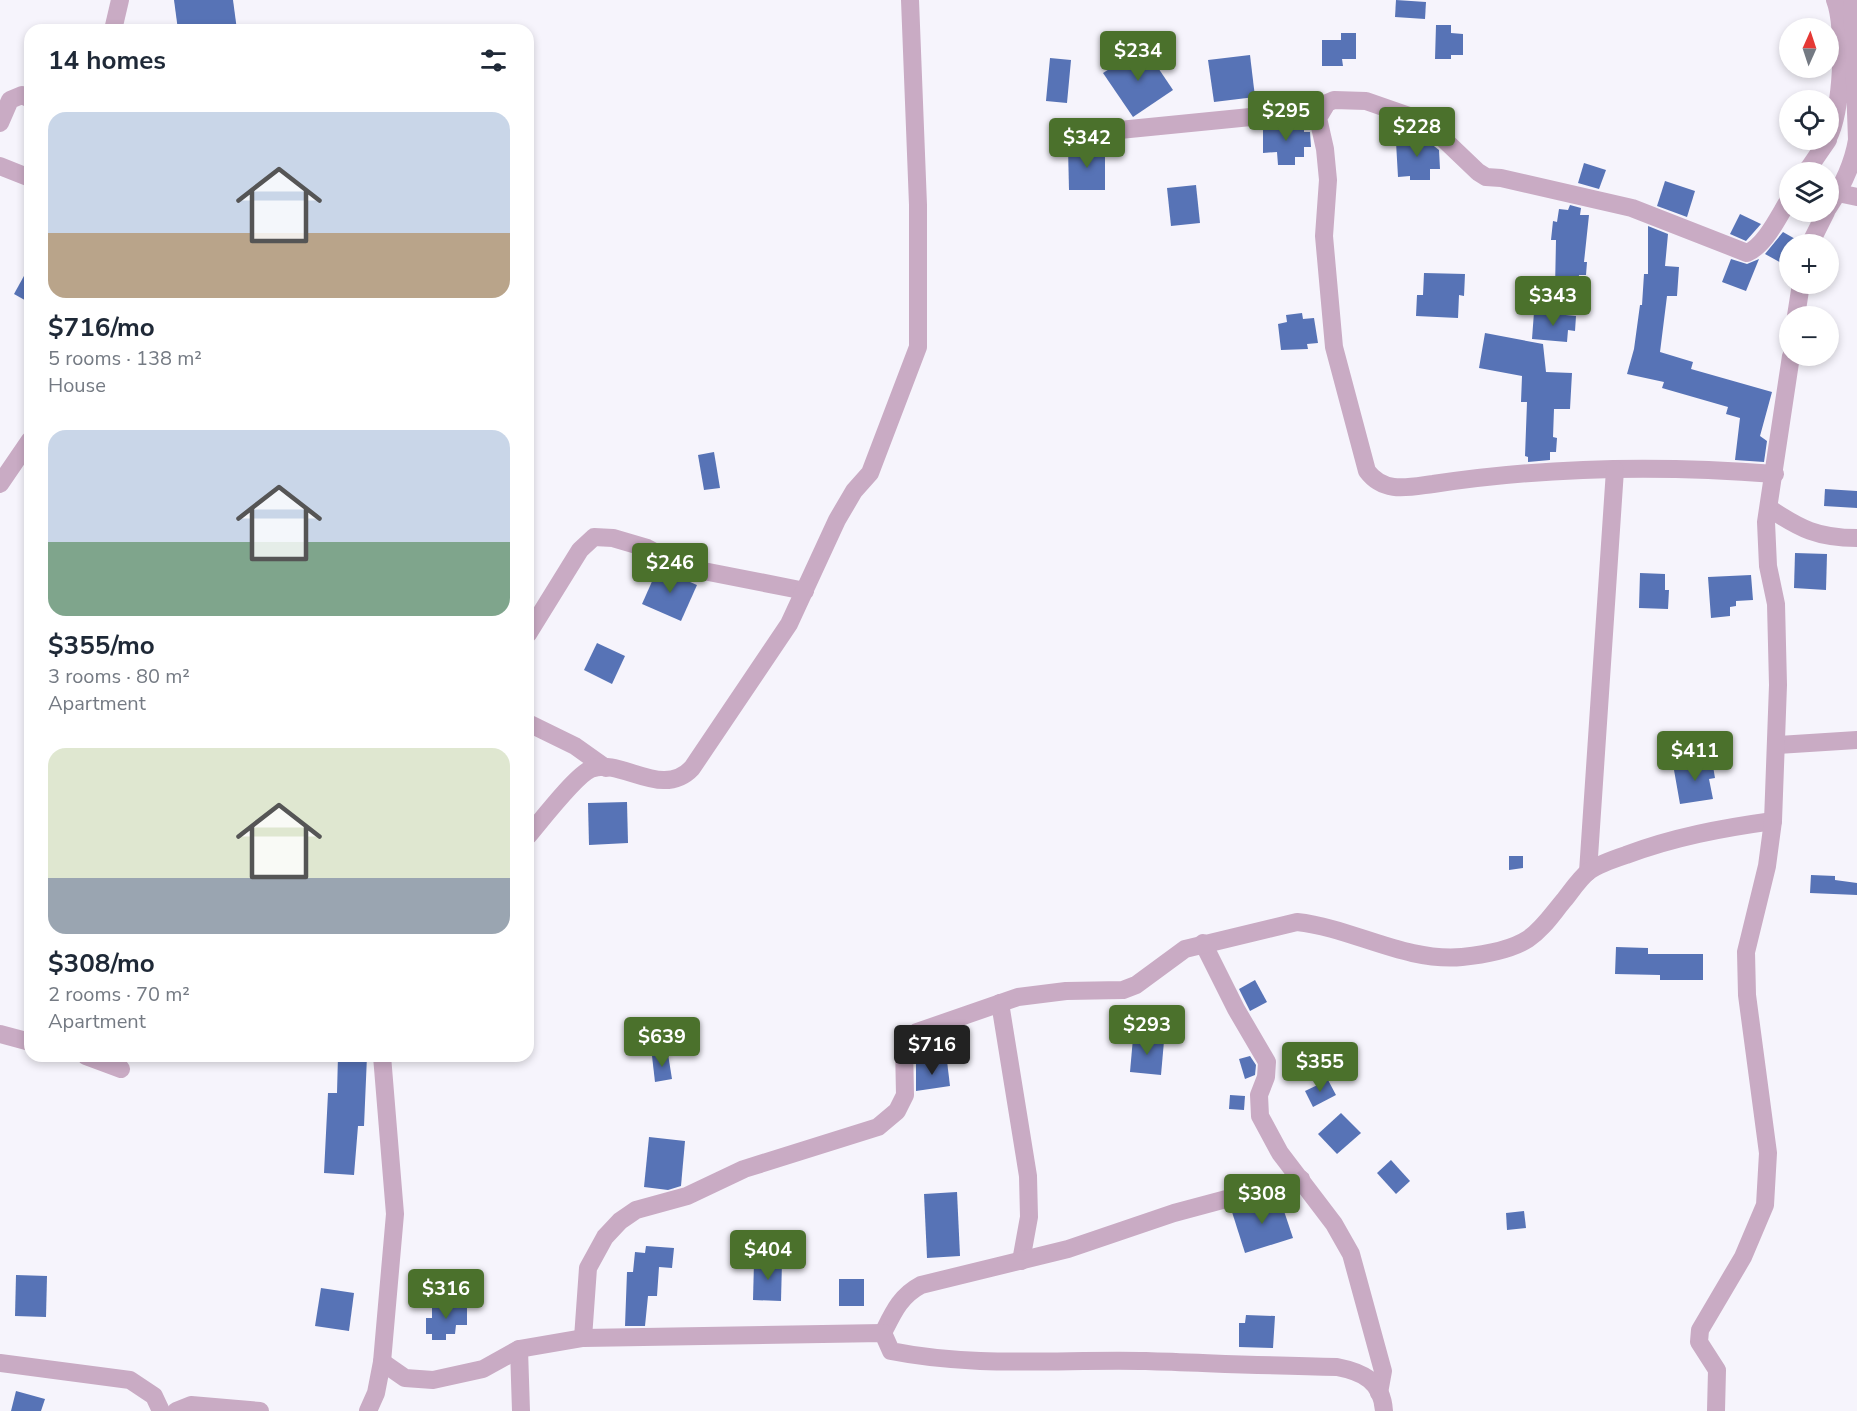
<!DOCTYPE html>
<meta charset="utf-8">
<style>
:root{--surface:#fff;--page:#f2f2f3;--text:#1f2937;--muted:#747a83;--accent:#4b712c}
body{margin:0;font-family:"Nunito Sans",sans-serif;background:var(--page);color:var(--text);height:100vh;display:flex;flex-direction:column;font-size:22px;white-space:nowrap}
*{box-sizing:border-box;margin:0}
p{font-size:20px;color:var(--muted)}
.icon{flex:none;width:33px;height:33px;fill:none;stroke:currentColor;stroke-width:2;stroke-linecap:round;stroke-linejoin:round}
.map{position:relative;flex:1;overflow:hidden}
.drawer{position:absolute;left:24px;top:24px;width:510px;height:1038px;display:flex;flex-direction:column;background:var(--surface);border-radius:18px;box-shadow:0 3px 9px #0003}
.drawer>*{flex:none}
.needle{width:39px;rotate:3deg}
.tools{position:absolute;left:1779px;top:18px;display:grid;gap:12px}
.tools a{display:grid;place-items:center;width:60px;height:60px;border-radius:50%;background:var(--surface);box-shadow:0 3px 9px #0003;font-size:30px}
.price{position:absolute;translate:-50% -51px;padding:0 14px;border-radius:6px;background:var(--accent);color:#fff;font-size:20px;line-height:39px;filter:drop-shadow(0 2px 3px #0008)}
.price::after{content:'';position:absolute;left:50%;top:36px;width:18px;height:14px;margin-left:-9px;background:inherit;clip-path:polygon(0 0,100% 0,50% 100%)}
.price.active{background:#222;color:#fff}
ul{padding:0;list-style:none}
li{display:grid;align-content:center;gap:12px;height:318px;padding:0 24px}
li span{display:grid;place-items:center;height:186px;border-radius:18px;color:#555}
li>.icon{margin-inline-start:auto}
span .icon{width:108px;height:108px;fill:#fffc;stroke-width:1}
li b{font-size:26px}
h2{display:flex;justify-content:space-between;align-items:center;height:72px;padding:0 24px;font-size:26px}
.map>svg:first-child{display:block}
</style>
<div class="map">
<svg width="1857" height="1411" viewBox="0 0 1857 1411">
<rect width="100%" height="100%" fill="#f6f4fc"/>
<g fill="#5773b6">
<path d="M 174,0 L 233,0 L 237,30 L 178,30 Z"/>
<path d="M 1396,0 L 1426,2 L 1425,19 L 1395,17 Z"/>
<path d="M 1436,25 L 1451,25 L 1451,33 L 1463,34 L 1463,55 L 1451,55 L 1451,59 L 1435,59 Z"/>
<path d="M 1341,33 L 1356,33 L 1356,59 L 1342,59 L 1343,66 L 1322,66 L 1322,40 L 1341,40 Z"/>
<path d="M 1144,47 L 1173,90 L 1133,117 L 1103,73 Z"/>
<path d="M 1250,55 L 1255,97 L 1214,102 L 1208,60 Z"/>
<path d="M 1050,58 L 1071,60 L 1067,103 L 1046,101 Z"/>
<path d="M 1290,124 L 1304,125 L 1304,132 L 1310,132 L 1311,147 L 1304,147 L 1304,157 L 1295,157 L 1295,165 L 1278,165 L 1277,152 L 1263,153 L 1263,127 Z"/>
<path d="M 1407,135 L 1420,135 L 1439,150 L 1440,169 L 1430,169 L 1430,180 L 1410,180 L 1410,176 L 1398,177 L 1396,142 L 1407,141 Z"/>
<path d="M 1105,147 L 1105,190 L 1069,190 L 1068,148 Z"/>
<path d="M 1584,163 L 1606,170 L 1599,189 L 1578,183 Z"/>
<path d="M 1665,181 L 1695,191 L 1687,217 L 1657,206 Z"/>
<path d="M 1196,185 L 1200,223 L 1171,226 L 1167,188 Z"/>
<path d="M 1570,205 L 1581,208 L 1580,215 L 1589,215 L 1584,262 L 1587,262 L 1586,275 L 1579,275 L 1578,291 L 1555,289 L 1556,240 L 1551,240 L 1553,221 L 1557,222 L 1559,209 L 1568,210 Z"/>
<path d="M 1740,214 L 1761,224 L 1746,241 L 1730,234 Z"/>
<path d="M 1648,226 L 1668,234 L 1665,266 L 1679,267 L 1677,296 L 1667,296 L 1660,352 L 1693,362 L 1691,369 L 1772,392 L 1760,436 L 1767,441 L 1764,462 L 1735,460 L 1740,418 L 1726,414 L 1728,407 L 1662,388 L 1664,382 L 1627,374 L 1634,349 L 1640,305 L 1642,305 L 1644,274 L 1648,274 Z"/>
<path d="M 1783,232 L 1797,240 L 1794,244 L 1790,244 L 1790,253 L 1783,264 L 1765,254 Z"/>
<path d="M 1731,259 L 1747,264 L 1759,259 L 1746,291 L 1722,282 Z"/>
<path d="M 30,265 L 30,303 L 14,294 Z"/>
<path d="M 1424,273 L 1465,274 L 1464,296 L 1459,295 L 1458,318 L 1416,316 L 1417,295 L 1423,295 Z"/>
<path d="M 1534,312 L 1576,316 L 1575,331 L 1568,330 L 1567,342 L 1532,339 Z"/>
<path d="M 1302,313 L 1303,319 L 1314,318 L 1318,343 L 1307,344 L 1308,349 L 1281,350 L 1278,324 L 1287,322 L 1286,315 Z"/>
<path d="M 1485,333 L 1543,344 L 1546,372 L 1572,373 L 1570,409 L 1554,409 L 1553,437 L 1557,438 L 1556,452 L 1550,452 L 1550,460 L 1528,462 L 1528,457 L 1525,456 L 1527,402 L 1521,402 L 1522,376 L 1479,368 Z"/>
<path d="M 714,452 L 720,488 L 704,490 L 698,455 Z"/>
<path d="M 1825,489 L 1857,491 L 1857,508 L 1824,506 Z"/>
<path d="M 1795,553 L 1827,554 L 1826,590 L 1794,588 Z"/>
<path d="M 658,568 L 697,585 L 681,621 L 642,604 Z"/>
<path d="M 1640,573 L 1665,574 L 1665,590 L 1669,590 L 1668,609 L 1639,608 Z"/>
<path d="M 1751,575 L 1753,600 L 1736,601 L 1736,606 L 1730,607 L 1730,616 L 1711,618 L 1708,577 Z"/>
<path d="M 597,643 L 625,656 L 612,684 L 584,670 Z"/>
<path d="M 1712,760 L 1715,778 L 1709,779 L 1713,799 L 1680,804 L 1674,770 L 1690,768 L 1690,764 Z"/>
<path d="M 627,802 L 628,843 L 589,845 L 588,803 Z"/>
<path d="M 1509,856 L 1523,856 L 1523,868 L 1509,870 Z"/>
<path d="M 1811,875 L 1835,876 L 1835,880 L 1857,883 L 1857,895 L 1810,893 Z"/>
<path d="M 1616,947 L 1648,948 L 1648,954 L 1703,954 L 1703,980 L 1660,980 L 1660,975 L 1615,974 Z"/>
<path d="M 1255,980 L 1267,1002 L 1250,1011 L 1239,989 Z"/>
<path d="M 1133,1038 L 1164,1041 L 1161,1075 L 1130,1072 Z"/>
<path d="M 668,1054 L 672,1079 L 655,1082 L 652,1056 Z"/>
<path d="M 338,1056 L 367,1056 L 364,1126 L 358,1126 L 354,1175 L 324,1173 L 328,1093 L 337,1093 Z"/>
<path d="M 1250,1056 L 1256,1065 L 1255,1075 L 1245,1079 L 1239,1059 Z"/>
<path d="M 947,1061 L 950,1086 L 916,1091 L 916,1064 Z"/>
<path d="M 1328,1080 L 1336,1095 L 1313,1107 L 1305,1091 Z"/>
<path d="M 1230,1095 L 1245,1096 L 1244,1110 L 1229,1109 Z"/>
<path d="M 1341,1113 L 1361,1133 L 1337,1154 L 1318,1134 Z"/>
<path d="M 649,1137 L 685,1141 L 681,1186 L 668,1190 L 644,1187 Z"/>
<path d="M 1391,1160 L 1410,1181 L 1396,1194 L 1377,1173 Z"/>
<path d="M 957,1192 L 960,1256 L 927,1258 L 924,1194 Z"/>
<path d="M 1279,1196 L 1293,1238 L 1245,1253 L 1232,1212 Z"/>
<path d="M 1524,1211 L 1526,1228 L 1507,1230 L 1506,1213 Z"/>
<path d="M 646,1246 L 674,1248 L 672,1268 L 659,1267 L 657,1296 L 648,1296 L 645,1326 L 625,1326 L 627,1272 L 633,1272 L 635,1252 L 645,1253 Z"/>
<path d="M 754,1262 L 782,1262 L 781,1301 L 753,1300 Z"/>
<path d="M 16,1275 L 47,1276 L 46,1317 L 15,1316 Z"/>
<rect x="839" y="1279" width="25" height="27"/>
<path d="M 321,1288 L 354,1293 L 349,1331 L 315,1326 Z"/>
<path d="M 432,1303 L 467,1304 L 467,1325 L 456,1325 L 455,1334 L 446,1334 L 446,1340 L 432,1340 L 432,1334 L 426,1334 L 426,1318 L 432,1318 Z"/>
<path d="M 1246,1315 L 1275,1316 L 1273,1348 L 1239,1347 L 1239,1323 L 1245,1323 Z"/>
<path d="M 16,1391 L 45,1399 L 41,1411 L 11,1411 Z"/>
</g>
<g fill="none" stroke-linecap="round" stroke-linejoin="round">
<g stroke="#c9abc4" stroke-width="18">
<path d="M 113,30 L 120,0"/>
<path d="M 0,123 L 10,100 L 22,95 L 30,99"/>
<path d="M 1069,135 L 1321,110"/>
<path d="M 1828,138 C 1842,112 1846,28 1835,0"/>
<path d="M 0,166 L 30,178"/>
<path d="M 1806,172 L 1828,140"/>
<path d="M 1838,193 L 1857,197"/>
<path d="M 1828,208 C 1842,187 1853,164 1857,140 L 1852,0"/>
<path d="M 1810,244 L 1826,212"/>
<path d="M 1796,316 L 1801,284"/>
<path d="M 1775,474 C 1662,465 1545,467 1433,484 C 1409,487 1384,494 1367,471 L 1334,347 L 1324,236 L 1328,180 L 1325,149 L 1318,118 L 1327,103 L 1334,100 L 1366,101 L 1412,117 L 1433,129 L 1478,172 L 1486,177 L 1501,178 L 1632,208 L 1747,253 C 1766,245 1779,215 1790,198"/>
<path d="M 0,484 L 30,440"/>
<path d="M 1769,508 C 1800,529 1818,538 1857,538"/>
<path d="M 528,634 L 580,550 L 594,537 L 613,538 L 647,548 L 683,567 L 805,591"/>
<path d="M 528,723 L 575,746 L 606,768"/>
<path d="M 1777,745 L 1857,740"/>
<path d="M 528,836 C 540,822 576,775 591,769 C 621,757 662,800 692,768 L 789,624 L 837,520 L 854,491 L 870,473 L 918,347 L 918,205 L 910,0"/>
<path d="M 1588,872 L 1615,470"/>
<path d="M 1203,943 L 1236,1009 L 1267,1062 L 1266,1077 L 1259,1095 L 1260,1116 L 1280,1153 L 1334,1224 L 1351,1254 L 1383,1371 L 1379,1393"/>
<path d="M 1000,1003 L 1028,1176 L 1029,1217 L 1021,1261"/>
<path d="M 0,1034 L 30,1042"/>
<path d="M 86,1056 L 121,1069"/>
<path d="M 883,1333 C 893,1313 900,1296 921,1285 L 1068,1249 L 1174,1213 L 1301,1179"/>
<path d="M 583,1338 L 588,1268 L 605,1237 L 620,1221 L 636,1210 L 687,1196 L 744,1169 L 878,1127 L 897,1111 L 905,1095 L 904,1045 L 917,1032 L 1018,997 L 1066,991 L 1123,990 L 1136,985 L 1185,949 L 1297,922 C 1353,928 1404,962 1462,957 C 1481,955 1511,950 1528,939 C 1543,929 1553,913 1565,899 C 1572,890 1580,878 1589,871 C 1599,864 1614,859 1626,855 C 1674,837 1722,828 1773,821"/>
<path d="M 519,1349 L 521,1411"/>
<path d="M 382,1362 L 405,1378 L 433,1380 L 483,1369 L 519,1349 L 583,1338 L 883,1333 L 891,1351 C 975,1368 1061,1359 1146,1361 C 1209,1363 1273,1366 1337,1367 C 1363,1372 1382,1381 1384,1411"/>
<path d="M 0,1363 L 130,1380 L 154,1396 L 161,1411"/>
<path d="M 176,1411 L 191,1405 L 260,1411"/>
<path d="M 368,1411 L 376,1393 L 382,1362 L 395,1214 L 382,1056"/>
<path d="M 1716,1411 L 1717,1370 L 1699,1342 L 1700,1330 L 1743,1257 L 1765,1205 L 1768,1153 L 1747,995 L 1746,952 L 1767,866 L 1773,821 L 1778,685 L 1776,604 L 1768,566 L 1766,522 L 1791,356"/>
</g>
</g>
</svg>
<div class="tools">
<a><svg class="needle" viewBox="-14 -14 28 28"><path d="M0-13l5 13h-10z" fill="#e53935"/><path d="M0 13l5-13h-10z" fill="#747a83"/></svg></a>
<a><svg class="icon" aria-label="locate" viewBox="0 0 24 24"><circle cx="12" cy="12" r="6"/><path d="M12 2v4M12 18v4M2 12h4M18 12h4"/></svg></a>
<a><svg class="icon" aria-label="layers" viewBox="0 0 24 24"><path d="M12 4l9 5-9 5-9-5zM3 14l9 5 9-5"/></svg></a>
<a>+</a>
<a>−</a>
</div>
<b class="price" style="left:1138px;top:82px">$234</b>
<b class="price" style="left:1286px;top:142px">$295</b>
<b class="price" style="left:1417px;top:158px">$228</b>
<b class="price" style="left:1087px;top:169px">$342</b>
<b class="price" style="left:1553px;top:327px">$343</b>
<b class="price" style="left:670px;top:594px">$246</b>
<b class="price" style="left:1695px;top:782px">$411</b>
<b class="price" style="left:1147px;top:1056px">$293</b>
<b class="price" style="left:662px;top:1068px">$639</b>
<b class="price active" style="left:932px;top:1076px">$716</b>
<b class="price" style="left:1320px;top:1093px">$355</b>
<b class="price" style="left:1262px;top:1225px">$308</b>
<b class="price" style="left:768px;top:1281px">$404</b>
<b class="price" style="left:446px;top:1320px">$316</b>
<section class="drawer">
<h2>14 homes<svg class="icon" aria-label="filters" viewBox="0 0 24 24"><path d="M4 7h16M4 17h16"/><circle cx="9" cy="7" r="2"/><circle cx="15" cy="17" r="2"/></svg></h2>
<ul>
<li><span style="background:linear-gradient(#c9d6e8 65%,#b9a48a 0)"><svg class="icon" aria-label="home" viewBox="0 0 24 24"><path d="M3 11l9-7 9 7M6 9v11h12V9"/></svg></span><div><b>$716/mo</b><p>5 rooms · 138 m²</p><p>House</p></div></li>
<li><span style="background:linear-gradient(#c9d6e8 60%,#7fa58c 0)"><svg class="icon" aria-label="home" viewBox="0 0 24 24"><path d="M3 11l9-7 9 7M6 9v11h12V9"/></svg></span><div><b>$355/mo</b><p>3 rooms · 80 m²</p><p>Apartment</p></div></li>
<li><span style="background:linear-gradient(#dfe7d0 70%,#9aa5b1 0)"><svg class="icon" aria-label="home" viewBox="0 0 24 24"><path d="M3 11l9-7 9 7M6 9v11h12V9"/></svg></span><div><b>$308/mo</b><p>2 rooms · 70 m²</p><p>Apartment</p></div></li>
</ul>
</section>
</div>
